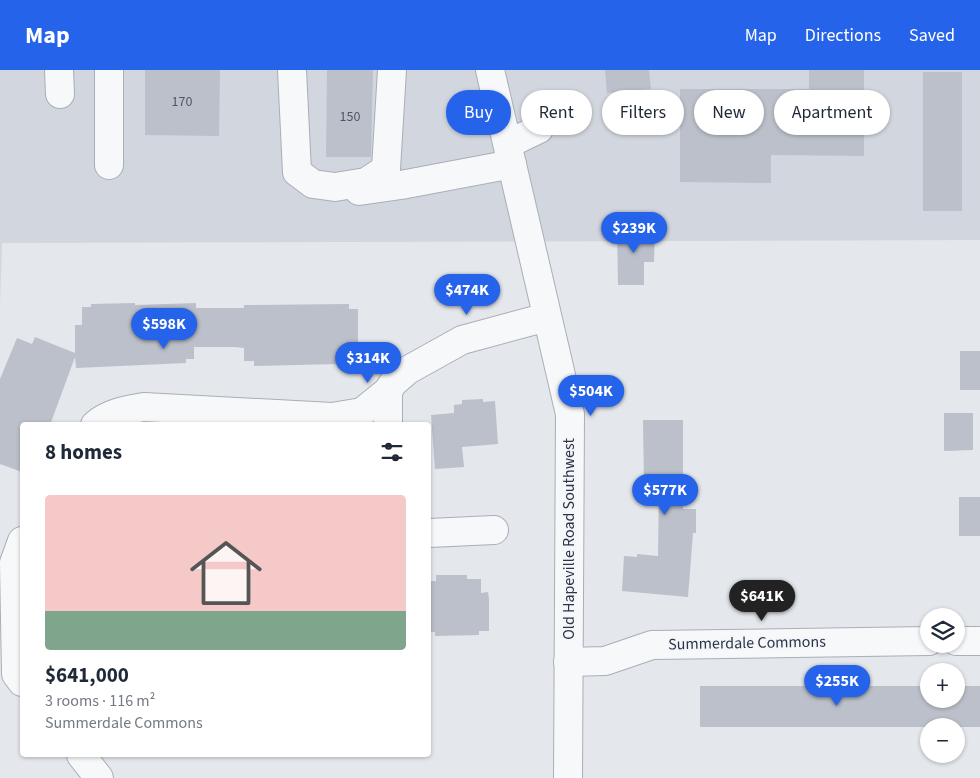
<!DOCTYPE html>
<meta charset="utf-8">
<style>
:root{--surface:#fff;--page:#f6f6f7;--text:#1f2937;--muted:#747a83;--accent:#2563eb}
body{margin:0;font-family:"Source Sans 3",sans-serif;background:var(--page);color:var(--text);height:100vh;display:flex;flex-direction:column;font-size:19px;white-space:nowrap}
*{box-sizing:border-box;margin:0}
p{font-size:16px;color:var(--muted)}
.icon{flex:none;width:28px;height:28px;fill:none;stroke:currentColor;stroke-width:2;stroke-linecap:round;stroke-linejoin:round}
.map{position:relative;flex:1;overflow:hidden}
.drawer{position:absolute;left:20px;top:352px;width:411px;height:335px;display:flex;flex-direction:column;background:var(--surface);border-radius:5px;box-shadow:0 1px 4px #0004}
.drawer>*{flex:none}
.hud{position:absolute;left:446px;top:20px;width:459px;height:45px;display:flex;gap:10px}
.tools{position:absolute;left:920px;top:538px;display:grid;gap:10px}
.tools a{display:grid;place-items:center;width:45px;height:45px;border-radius:50%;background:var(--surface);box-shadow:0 1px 4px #0004;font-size:25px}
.price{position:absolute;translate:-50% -42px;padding:0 11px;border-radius:18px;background:var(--accent);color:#fff;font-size:16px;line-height:32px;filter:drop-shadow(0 1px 2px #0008)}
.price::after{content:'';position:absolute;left:50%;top:30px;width:15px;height:11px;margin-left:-8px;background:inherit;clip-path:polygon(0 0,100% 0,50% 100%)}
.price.current{background:#222;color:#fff}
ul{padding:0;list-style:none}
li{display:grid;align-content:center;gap:10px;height:265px;padding:0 25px}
li span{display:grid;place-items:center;height:155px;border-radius:5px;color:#555}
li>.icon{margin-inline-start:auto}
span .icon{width:90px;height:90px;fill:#fffc;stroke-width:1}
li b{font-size:21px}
h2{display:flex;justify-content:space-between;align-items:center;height:60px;padding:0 25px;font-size:21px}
.tag{padding:0 18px;border-radius:22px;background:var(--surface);box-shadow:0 1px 4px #0004;font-size:18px;line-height:45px}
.tag.current{background:var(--accent);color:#fff}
header{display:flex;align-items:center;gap:30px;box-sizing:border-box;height:70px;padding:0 25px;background:var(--accent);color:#fff}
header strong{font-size:24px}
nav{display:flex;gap:28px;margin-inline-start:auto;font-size:18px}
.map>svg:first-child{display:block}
</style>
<header>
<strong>Map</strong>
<nav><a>Map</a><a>Directions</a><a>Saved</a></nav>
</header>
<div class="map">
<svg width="980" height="708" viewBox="0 0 980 708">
<rect width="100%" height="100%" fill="#e4e7ec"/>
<path fill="#d2d6de" d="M 0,0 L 980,0 L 980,170 L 2,173 L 0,234 Z"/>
<g fill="#bbc0ca">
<path d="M 145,0 L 220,0 L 219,66 L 145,65 Z"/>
<path d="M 327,0 L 373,0 L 371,87 L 326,87 Z"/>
<path d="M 605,0 L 649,0 L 651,19 L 607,23 Z"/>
<path d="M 809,0 L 864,0 L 864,86 L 771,85 L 771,113 L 680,112 L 680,19 L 809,19 Z"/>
<rect x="923" y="2" width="39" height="139"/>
<path d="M 617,158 L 655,158 L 654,192 L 644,192 L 644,215 L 618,215 Z"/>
<path d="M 135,233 L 135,235 L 196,233 L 196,238 L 244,238 L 244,235 L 349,234 L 349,239 L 358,239 L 358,278 L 346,278 L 346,291 L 339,291 L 339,294 L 254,296 L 254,291 L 244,291 L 244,278 L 235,277 L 194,277 L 194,289 L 186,289 L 186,293 L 76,298 L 75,287 L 50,355 L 22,355 L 22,402 L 0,394 L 0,309 L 17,268 L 32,274 L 35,267 L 75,283 L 75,255 L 82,255 L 82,237 L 91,237 L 91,234 Z"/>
<rect x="960" y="281" width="20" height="39"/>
<path d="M 483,329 L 483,332 L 495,331 L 498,374 L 462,377 L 464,397 L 435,399 L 431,345 L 454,343 L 454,335 L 462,334 L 462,330 Z"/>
<path d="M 944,343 L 973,343 L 973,380 L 944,381 Z"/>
<path d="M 643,350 L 683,350 L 683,439 L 696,439 L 696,463 L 693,463 L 688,527 L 622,521 L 624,486 L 637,487 L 637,484 L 658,486 L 659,416 L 644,416 Z"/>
<rect x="959" y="427" width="21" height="39"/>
<path d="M 436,505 L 467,505 L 467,509 L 481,509 L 481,523 L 488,522 L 489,529 L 489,561 L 479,561 L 479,565 L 435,566 L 435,562 L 429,562 L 429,511 L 436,511 Z"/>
<path d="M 700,616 L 929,616 L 929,629 L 956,629 L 956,616 L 980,616 L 980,657 L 700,657 Z"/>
</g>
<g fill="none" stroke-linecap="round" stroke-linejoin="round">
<defs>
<g id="minor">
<path d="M 59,0 L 60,24"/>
<path d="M 109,0 L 109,95"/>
<path d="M 292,0 L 297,102 L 313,114 L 335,117 L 366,112 L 386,99 L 392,0"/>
<path d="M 490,0 L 570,344 L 568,708"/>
<path d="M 508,74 L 539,59"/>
<path d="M 359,121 L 401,115 L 512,94"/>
<path d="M 95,355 C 108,343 127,340 144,337 L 332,347 L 362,342 L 388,321"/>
<path d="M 388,355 L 388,321 L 393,313 L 408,300 L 462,270 L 547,247"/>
<path d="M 429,463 L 494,460"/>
<path d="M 22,471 L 14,493 L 16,604 L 22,612"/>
<path d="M 956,571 L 980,571"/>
<path d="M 568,592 L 605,591 L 652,575 L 929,571"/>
<path d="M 81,685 L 99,708"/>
</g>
</defs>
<use href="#minor" stroke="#a9aeb7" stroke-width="30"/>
<use href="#minor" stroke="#f7f8fa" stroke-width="28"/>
</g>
<g text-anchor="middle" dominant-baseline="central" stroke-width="4" stroke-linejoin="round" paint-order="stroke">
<g font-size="14" fill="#4f5766">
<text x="182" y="32">170</text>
<text x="350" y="47">150</text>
</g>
<g font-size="16" fill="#2b3445" stroke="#f4f6f9">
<text transform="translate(569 469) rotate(-90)">Old Hapeville Road Southwest</text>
<text transform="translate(747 573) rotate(-1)">Summerdale Commons</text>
</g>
</g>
</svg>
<div class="tools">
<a><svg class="icon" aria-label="layers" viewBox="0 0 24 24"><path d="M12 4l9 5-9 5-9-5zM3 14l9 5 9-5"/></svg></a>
<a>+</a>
<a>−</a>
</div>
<b class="price" style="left:634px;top:184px">$239K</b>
<b class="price" style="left:467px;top:246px">$474K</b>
<b class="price" style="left:164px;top:280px">$598K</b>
<b class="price" style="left:368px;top:314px">$314K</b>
<b class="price" style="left:591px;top:347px">$504K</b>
<b class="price" style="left:665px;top:446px">$577K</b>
<b class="price current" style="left:762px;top:552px">$641K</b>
<b class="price" style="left:837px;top:637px">$255K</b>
<div class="hud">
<a class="tag current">Buy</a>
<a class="tag">Rent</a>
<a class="tag">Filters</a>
<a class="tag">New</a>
<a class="tag">Apartment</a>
</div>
<section class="drawer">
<h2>8 homes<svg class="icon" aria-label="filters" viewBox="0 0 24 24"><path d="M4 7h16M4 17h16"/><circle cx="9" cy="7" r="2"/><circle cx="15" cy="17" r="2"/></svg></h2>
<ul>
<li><span style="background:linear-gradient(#f6c9c9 75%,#7fa58c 0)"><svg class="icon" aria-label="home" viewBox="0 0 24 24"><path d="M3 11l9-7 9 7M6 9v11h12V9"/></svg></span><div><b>$641,000</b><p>3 rooms · 116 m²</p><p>Summerdale Commons</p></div></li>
</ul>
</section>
</div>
